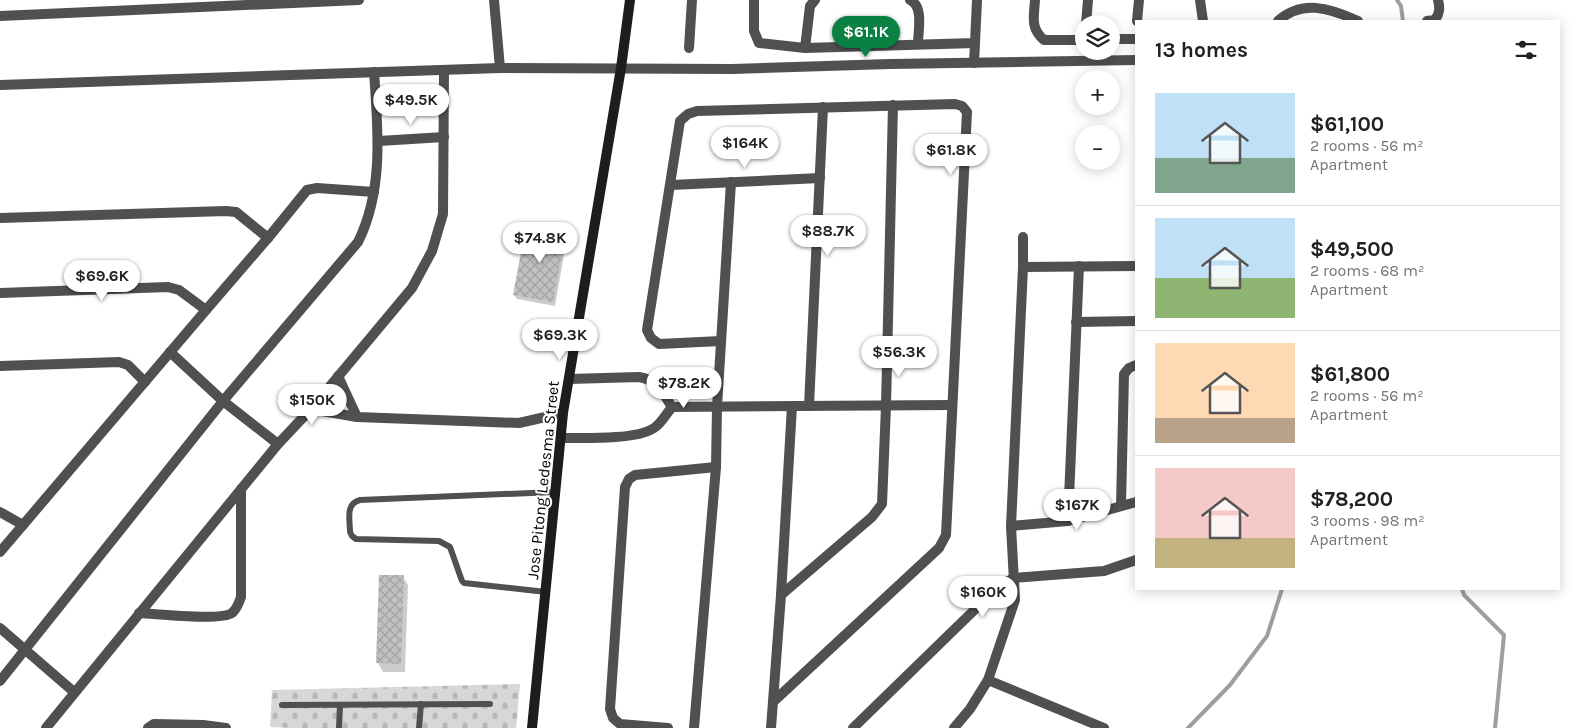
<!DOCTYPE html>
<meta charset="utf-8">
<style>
:root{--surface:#fff;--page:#f2f2f2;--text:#202124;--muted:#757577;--line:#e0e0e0;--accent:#0b8043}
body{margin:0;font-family:Karla,sans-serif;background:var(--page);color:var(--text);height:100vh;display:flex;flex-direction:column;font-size:19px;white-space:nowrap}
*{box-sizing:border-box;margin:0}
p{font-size:16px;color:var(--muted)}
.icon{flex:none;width:28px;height:28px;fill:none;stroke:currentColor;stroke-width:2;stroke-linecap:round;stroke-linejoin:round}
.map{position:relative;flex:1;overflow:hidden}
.panel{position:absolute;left:1135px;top:20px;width:425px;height:570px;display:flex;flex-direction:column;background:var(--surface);border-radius:0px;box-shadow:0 2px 12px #0003}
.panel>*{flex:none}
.fabs{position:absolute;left:1075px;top:15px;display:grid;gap:10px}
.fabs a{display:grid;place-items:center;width:45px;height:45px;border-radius:50%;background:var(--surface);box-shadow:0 2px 12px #0003;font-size:25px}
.price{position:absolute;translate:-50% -42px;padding:0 11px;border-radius:18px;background:#fff;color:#222;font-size:16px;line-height:32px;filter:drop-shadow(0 1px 2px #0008)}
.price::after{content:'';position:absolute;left:50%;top:30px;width:15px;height:11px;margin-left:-8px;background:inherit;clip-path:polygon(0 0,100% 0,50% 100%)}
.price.current{background:var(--accent);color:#fff}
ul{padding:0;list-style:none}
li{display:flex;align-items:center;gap:15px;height:125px;padding:0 20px}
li+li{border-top:1px solid var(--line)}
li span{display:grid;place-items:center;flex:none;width:140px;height:100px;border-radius:0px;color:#555}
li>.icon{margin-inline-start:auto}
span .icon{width:60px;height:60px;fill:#fffc;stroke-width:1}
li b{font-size:21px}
h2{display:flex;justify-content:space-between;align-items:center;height:60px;padding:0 20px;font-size:21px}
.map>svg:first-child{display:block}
</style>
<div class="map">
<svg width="1580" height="728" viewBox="0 0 1580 728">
<defs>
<pattern id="cemetery-stones" width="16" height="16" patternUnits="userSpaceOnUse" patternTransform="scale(1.25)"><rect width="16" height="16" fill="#d7d7d7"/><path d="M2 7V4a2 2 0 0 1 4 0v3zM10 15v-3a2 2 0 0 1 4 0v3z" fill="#b7b7b7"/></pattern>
<pattern id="building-cross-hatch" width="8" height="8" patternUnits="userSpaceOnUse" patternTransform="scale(1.25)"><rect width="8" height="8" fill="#c0c0c0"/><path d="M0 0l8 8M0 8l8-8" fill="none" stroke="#a3a3a3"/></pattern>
</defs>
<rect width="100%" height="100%" fill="#fff"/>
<path fill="url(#cemetery-stones)" d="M 520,684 L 516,728 L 290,728 L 270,727 L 272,690 Z"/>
<g fill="#0003">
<path d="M 565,234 L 567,238 L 555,306 L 517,299 L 514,295 Z"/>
<path d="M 403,577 L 408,585 L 405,672 L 383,672 L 378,663 Z"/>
</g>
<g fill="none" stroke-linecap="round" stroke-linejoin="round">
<g stroke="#9e9e9e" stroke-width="4">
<path d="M 1397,0 L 1401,6 L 1403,21"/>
<path d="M 1462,589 L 1464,595 L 1504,635 L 1495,728"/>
<path d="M 1188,728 L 1230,685 L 1267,636 L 1282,589"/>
</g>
</g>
<g fill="url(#building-cross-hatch)">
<path d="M 526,226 L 566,233 L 553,302 L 513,295 Z"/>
<path d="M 379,575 L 404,575 L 401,664 L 376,663 Z"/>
</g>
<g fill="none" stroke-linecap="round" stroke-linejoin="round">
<g stroke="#505050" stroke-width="6">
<path d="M 546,592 L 464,583 L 462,581 L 450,547 L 439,541 L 356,539 L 352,536 L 350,532 C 350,519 345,504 360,500 L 555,492"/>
<path d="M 282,705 L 490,704"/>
<path d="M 339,728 L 340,705"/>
<path d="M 419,728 L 421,704"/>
</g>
<g stroke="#505050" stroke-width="10">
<path d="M 494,0 L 500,68"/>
<path d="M 754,0 L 754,31 L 759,43 L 805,48 L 975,43 L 977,0"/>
<path d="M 910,0 C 924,6 918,31 918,44"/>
<path d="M 1035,0 C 1034,17 1030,28 1044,40 L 1084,40"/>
<path d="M 1200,0 L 1203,21"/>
<path d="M 0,16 L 359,0"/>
<path d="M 1137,21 L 1139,0"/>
<path d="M 1278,21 C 1301,0 1328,7 1358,21"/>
<path d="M 1427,21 L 1435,20 C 1440,13 1440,8 1438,0"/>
<path d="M 1086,24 L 1088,0"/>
<path d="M 1111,39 L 1136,39"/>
<path d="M 689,48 L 692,0"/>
<path d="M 805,48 L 810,6 L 815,0"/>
<path d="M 974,63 L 975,43"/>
<path d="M 0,85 L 500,68 L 732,69 L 890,64 L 1136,60"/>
<path d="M 379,141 L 444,137"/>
<path d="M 671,185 L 820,178"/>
<path d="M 0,218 L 226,211 L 236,212 L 268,238"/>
<path d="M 1023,267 L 1136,266"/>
<path d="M 0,293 L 168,287 L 179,290 L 206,310"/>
<path d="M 1076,322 L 1136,321"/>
<path d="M 721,341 L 659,344 L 651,338 L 647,330 L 680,121 L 688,114 L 697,111 L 955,104 L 962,106 L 967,112 L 946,535 L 939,548 L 774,701"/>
<path d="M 170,352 L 223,401 L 278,444"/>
<path d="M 0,366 L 119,362 L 128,365 L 145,382"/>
<path d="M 338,376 L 357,417"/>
<path d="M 809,406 L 823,107"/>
<path d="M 672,407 L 951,405"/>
<path d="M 311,409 L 357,417 L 519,423 L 563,413"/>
<path d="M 561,438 C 583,438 637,440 654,428 C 661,424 666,414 672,407 C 662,392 658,380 639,377 L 569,379"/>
<path d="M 1121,506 L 1124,374 L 1129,368 L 1136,365"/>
<path d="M 0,512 L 23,525"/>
<path d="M 1068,521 L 1079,266"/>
<path d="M 1011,526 L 1068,521 L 1136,502"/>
<path d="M 0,552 L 206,310 L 268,238 L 307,190 L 317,188 L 374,192"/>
<path d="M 781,595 L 872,517 L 882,504 L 886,406 L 893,105"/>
<path d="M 139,613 C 155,614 221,621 232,613 C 237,609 239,603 241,597 L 241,489"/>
<path d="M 0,628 L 74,692"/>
<path d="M 988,680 L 1104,728"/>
<path d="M 0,681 L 223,401 L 358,242 C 384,190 378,129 374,72"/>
<path d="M 46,728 L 278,444 L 311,409 L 412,288 L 432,251 L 443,214 L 444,70"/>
<path d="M 148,728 L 154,724 L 203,725 L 226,728"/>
<path d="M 668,728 L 620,724 L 613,718 L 610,709 L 625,487 L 629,479 L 635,475 L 716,467"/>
<path d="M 694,728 L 716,467 L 717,407 L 731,182"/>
<path d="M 771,728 L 781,595 L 792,406"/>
<path d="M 853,728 L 999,586 L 1014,578 L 1104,571 L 1136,560"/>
<path d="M 954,728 L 970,709 L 988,680 L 1015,600 L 1011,526 L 1023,267 L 1023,237"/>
</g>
<path stroke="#1d1d1d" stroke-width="10" d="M 532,728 L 563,413 L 621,68 L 630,0"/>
</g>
<g text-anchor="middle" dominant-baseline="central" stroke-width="4" stroke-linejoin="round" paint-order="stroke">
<g font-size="16" fill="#000" stroke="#fff">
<text transform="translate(543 480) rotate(-84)">Jose Pitong Ledesma Street</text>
</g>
</g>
</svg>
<div class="fabs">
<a><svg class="icon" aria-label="layers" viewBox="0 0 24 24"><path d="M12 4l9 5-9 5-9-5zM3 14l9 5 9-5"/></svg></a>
<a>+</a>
<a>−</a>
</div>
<b class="price current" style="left:866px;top:58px">$61.1K</b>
<b class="price" style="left:411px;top:126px">$49.5K</b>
<b class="price" style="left:745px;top:169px">$164K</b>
<b class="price" style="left:951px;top:176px">$61.8K</b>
<b class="price" style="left:828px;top:257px">$88.7K</b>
<b class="price" style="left:540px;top:264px">$74.8K</b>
<b class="price" style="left:102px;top:302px">$69.6K</b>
<b class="price" style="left:560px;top:361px">$69.3K</b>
<b class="price" style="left:899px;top:378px">$56.3K</b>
<b class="price" style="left:684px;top:409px">$78.2K</b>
<b class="price" style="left:312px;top:426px">$150K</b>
<b class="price" style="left:1077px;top:531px">$167K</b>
<b class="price" style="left:983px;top:618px">$160K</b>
<section class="panel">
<h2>13 homes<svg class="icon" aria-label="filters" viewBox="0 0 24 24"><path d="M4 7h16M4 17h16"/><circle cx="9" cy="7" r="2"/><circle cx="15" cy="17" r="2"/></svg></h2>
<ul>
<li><span style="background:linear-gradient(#bfe0f5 65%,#7fa58c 0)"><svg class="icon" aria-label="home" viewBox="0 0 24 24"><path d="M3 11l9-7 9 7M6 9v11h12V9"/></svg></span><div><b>$61,100</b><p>2 rooms · 56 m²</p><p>Apartment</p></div></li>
<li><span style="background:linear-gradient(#bfe0f5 60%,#8fb573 0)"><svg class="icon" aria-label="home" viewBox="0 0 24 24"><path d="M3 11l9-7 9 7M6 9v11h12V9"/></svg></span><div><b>$49,500</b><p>2 rooms · 68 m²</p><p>Apartment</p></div></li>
<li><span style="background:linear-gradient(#ffd9b3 75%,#b9a48a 0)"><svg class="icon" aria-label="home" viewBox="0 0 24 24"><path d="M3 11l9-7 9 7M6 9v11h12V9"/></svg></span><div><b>$61,800</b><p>2 rooms · 56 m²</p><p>Apartment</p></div></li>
<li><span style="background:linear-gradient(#f6c9c9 70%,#c2b280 0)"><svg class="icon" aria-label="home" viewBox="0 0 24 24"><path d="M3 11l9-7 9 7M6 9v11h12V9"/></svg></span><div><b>$78,200</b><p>3 rooms · 98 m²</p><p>Apartment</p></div></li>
</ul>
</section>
</div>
